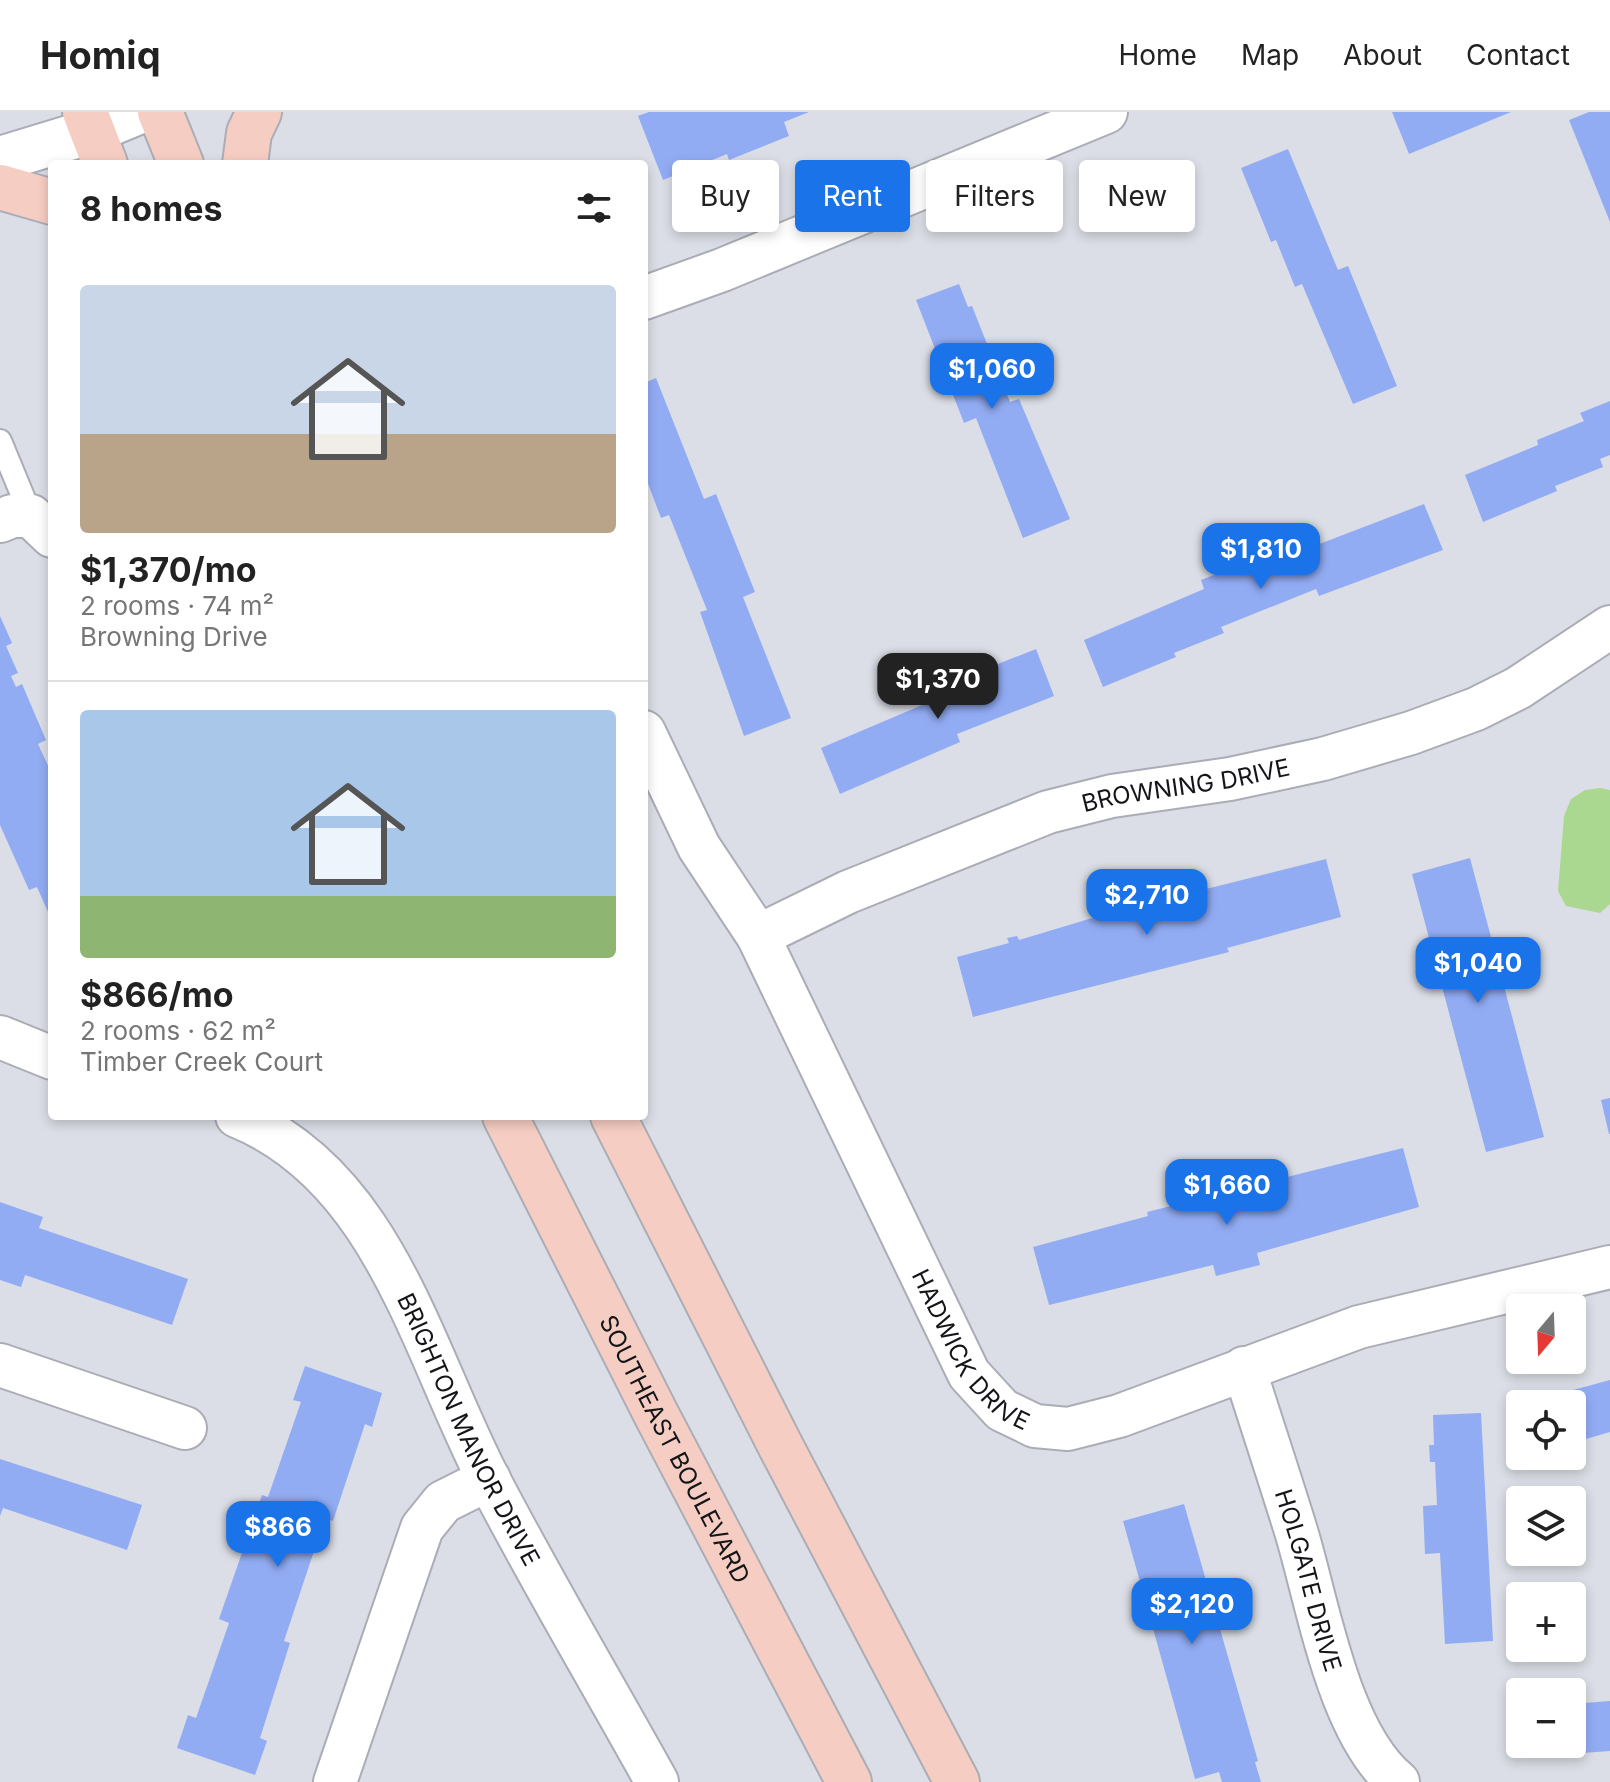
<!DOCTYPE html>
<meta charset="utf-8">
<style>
:root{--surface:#fff;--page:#f2f2f2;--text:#222;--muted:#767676;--line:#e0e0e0;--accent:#1a73e8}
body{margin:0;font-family:Inter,sans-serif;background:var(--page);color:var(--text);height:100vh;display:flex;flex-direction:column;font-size:30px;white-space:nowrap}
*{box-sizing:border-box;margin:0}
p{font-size:26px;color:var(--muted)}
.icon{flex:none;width:44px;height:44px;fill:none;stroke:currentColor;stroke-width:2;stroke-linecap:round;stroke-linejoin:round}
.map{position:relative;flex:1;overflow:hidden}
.panel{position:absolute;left:48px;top:48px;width:600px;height:960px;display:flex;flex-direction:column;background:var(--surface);border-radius:8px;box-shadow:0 4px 12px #0003}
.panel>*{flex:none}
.banner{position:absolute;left:672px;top:48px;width:760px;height:72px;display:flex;gap:16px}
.needle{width:52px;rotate:199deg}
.tools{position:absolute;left:1506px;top:1182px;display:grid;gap:16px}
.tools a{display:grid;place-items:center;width:80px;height:80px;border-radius:8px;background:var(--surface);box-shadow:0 4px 12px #0003;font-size:40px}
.price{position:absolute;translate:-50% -68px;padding:0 18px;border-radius:16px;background:var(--accent);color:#fff;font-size:26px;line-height:52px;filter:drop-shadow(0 2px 4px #0008)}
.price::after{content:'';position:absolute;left:50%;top:48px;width:24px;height:18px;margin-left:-12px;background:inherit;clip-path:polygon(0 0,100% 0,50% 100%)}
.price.on{background:#222;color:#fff}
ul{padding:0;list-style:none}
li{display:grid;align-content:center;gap:16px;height:424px;padding:0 32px}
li+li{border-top:2px solid var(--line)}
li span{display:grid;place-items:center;height:248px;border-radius:8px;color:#555}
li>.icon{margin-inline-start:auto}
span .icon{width:144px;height:144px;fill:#fffc;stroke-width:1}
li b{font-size:34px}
h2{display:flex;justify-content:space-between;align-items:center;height:96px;padding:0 32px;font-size:34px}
.tag{padding:0 28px;border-radius:8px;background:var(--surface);box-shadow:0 4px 12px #0003;font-size:28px;line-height:72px}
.tag.on{background:var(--accent);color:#fff}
header{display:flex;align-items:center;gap:48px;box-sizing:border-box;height:112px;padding:0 40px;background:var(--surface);border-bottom:2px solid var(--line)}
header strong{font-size:38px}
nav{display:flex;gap:44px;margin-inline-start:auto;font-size:28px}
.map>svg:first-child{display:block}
</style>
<header>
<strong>Homiq</strong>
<nav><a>Home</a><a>Map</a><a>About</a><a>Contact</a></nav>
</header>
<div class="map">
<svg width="1610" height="1670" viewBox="0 0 1610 1670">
<rect width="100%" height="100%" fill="#dbdee6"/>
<path fill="#abd891" d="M 1600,676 L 1610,678 L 1610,792 L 1600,801 L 1566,794 L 1558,779 L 1564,704 L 1571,687 L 1585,678 Z"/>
<g fill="#92acf4">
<path d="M 649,0 L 809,0 L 784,10 L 789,24 L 729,48 L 727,42 L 663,68 L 638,4 Z"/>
<path d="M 1392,0 L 1511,0 L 1409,42 Z"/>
<path d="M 1589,0 L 1610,0 L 1610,110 L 1569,8 Z"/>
<path d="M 1288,37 L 1338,158 L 1348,154 L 1397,274 L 1353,292 L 1302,172 L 1295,175 L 1276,128 L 1271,130 L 1241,56 Z"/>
<path d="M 959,172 L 968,195 L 972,194 L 1010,290 L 1019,287 L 1070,407 L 1023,426 L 976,306 L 964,311 L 916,188 Z"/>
<path d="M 656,266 L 704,387 L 716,382 L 755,480 L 743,485 L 791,606 L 744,624 L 700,500 L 707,498 L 669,403 L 661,406 L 644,361 L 644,271 Z"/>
<path d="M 1610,289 L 1610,343 L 1600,347 L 1603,355 L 1555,374 L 1557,379 L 1483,410 L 1465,363 L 1538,333 L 1537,328 L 1584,309 L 1580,301 Z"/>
<path d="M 1424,392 L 1443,438 L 1319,484 L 1316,477 L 1221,515 L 1224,521 L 1174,541 L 1176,545 L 1103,575 L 1084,528 L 1204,477 L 1201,468 L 1297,430 L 1301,439 Z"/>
<path d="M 0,504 L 12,531 L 6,534 L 18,561 L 11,564 L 16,575 L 22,572 L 46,628 L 38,632 L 52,662 L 52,809 L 37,775 L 29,778 L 0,713 Z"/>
<path d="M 1036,537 L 1054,584 L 957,622 L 960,630 L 840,682 L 821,636 L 941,585 L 937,576 Z"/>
<path d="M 1470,746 L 1544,1025 L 1486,1040 L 1412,762 Z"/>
<path d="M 1326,747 L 1341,805 L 1227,836 L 1229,840 L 973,905 L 957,845 L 1009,831 L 1007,826 L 1017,824 L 1019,828 L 1119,798 L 1117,789 L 1159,777 L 1162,788 Z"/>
<path d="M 1610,986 L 1610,1022 L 1609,1022 L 1601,988 Z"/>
<path d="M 1403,1036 L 1419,1095 L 1257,1141 L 1260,1153 L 1216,1164 L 1213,1153 L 1049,1193 L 1033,1135 L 1148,1104 L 1147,1100 Z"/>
<path d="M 0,1090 L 43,1105 L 39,1116 L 188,1167 L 172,1213 L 25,1163 L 21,1175 L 0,1168 Z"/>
<path d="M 305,1254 L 382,1281 L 372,1315 L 365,1312 L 333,1409 L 325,1406 L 284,1529 L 290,1531 L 260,1626 L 267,1629 L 255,1663 L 177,1636 L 188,1603 L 196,1606 L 229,1511 L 219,1507 L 262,1383 L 268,1385 L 301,1290 L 293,1288 Z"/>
<path d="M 1610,1268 L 1610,1320 L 1586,1327 L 1573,1278 Z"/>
<path d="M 1481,1301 L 1493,1529 L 1445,1532 L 1440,1441 L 1425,1442 L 1423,1394 L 1437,1393 L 1435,1350 L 1430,1350 L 1429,1333 L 1434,1333 L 1433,1303 Z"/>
<path d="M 0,1347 L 142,1393 L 127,1438 L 3,1396 L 0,1404 Z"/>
<path d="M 1184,1392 L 1258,1649 L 1255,1650 L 1261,1670 L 1222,1670 L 1219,1660 L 1195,1667 L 1123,1409 Z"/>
<path d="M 1610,1589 L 1610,1639 L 1568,1642 L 1568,1632 L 1572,1632 L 1572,1592 Z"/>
</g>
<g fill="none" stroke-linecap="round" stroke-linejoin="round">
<defs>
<path id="service" d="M 0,329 L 31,404"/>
<g id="minor">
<path d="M 644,186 L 722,158 L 1106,0"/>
<path d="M 0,409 L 12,404 L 31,404 L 52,424"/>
<path id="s1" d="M 644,620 L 699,735 L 758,824 L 969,1262 L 1002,1298 L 1035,1314 L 1068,1317 L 1119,1304 L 1359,1215 L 1610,1155"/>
<path id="s2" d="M 758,824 L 848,780 L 1048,700 L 1112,684 L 1230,667 L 1323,647 L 1411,621 L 1476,597 L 1518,576 L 1610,515"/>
<path d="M 0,925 L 52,946"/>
<path id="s3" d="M 237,1004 C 384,1064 422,1239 489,1368 C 542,1470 601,1569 657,1670"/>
<path d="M 0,1253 L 185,1316"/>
<path id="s4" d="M 1244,1256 C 1261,1310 1279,1364 1296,1419 C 1318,1491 1338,1621 1398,1670"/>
<path d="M 335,1670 L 422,1416 L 443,1390 L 489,1367"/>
</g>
<path id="tertiary" d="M 0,47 L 92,19 L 138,0"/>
<g id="secondary">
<path d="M 85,0 L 105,52"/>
<path d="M 160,0 L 181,52"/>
<path d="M 245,52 L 249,21 L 259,0"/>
<path d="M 0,75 L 52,90"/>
<path id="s5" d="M 505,1004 L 656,1302 L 849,1670"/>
<path d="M 613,1004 L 780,1333 L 957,1670"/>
</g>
</defs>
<use href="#service" stroke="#aaadb5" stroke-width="26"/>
<use href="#minor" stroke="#aaadb5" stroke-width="46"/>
<use href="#tertiary" stroke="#aaadb5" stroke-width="48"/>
<use href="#secondary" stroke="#aaadb5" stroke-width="48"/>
<use href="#service" stroke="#fff" stroke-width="22"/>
<use href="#minor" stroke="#fff" stroke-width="42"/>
<use href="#tertiary" stroke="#fff" stroke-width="44"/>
<use href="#secondary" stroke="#f6cdc3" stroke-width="44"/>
</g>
<g text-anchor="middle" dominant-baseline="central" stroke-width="7" stroke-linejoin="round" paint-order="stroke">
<g font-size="24" fill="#141518" stroke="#dbdee6">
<text stroke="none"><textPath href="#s2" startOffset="456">BROWNING DRIVE</textPath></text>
<text stroke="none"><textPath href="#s1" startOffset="702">HADWICK DRIVE</textPath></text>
<text stroke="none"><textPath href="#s3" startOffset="400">BRIGHTON MANOR DRIVE</textPath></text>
<text stroke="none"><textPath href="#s5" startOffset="374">SOUTHEAST BOULEVARD</textPath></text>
<text stroke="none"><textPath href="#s4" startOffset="222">HOLGATE DRIVE</textPath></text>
</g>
</g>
</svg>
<div class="tools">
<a><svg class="needle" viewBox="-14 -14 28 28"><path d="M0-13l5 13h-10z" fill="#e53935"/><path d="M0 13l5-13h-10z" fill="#767676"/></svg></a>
<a><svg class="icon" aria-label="locate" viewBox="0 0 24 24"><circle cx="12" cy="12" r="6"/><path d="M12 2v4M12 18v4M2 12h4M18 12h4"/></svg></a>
<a><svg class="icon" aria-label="layers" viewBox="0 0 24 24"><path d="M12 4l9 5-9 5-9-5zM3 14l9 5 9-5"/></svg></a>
<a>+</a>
<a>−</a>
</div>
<b class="price" style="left:992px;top:299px">$1,060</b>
<b class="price" style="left:1261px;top:479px">$1,810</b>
<b class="price on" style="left:938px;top:609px">$1,370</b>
<b class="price" style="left:1147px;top:825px">$2,710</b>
<b class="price" style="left:1478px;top:893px">$1,040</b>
<b class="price" style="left:1227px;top:1115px">$1,660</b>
<b class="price" style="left:278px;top:1457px">$866</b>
<b class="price" style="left:1192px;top:1534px">$2,120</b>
<div class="banner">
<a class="tag">Buy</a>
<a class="tag on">Rent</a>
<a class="tag">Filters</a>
<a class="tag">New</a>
</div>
<section class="panel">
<h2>8 homes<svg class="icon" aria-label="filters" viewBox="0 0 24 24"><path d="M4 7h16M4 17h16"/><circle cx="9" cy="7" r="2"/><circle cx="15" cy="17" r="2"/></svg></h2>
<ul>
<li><span style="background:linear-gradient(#c9d6e8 60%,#b9a48a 0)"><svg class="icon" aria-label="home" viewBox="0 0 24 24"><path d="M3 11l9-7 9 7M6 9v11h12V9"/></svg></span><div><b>$1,370/mo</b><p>2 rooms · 74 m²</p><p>Browning Drive</p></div></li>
<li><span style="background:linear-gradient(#a9c7e8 75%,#8fb573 0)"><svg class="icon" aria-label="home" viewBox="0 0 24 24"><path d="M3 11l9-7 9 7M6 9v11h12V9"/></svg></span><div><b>$866/mo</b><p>2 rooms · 62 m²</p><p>Timber Creek Court</p></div></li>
</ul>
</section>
</div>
